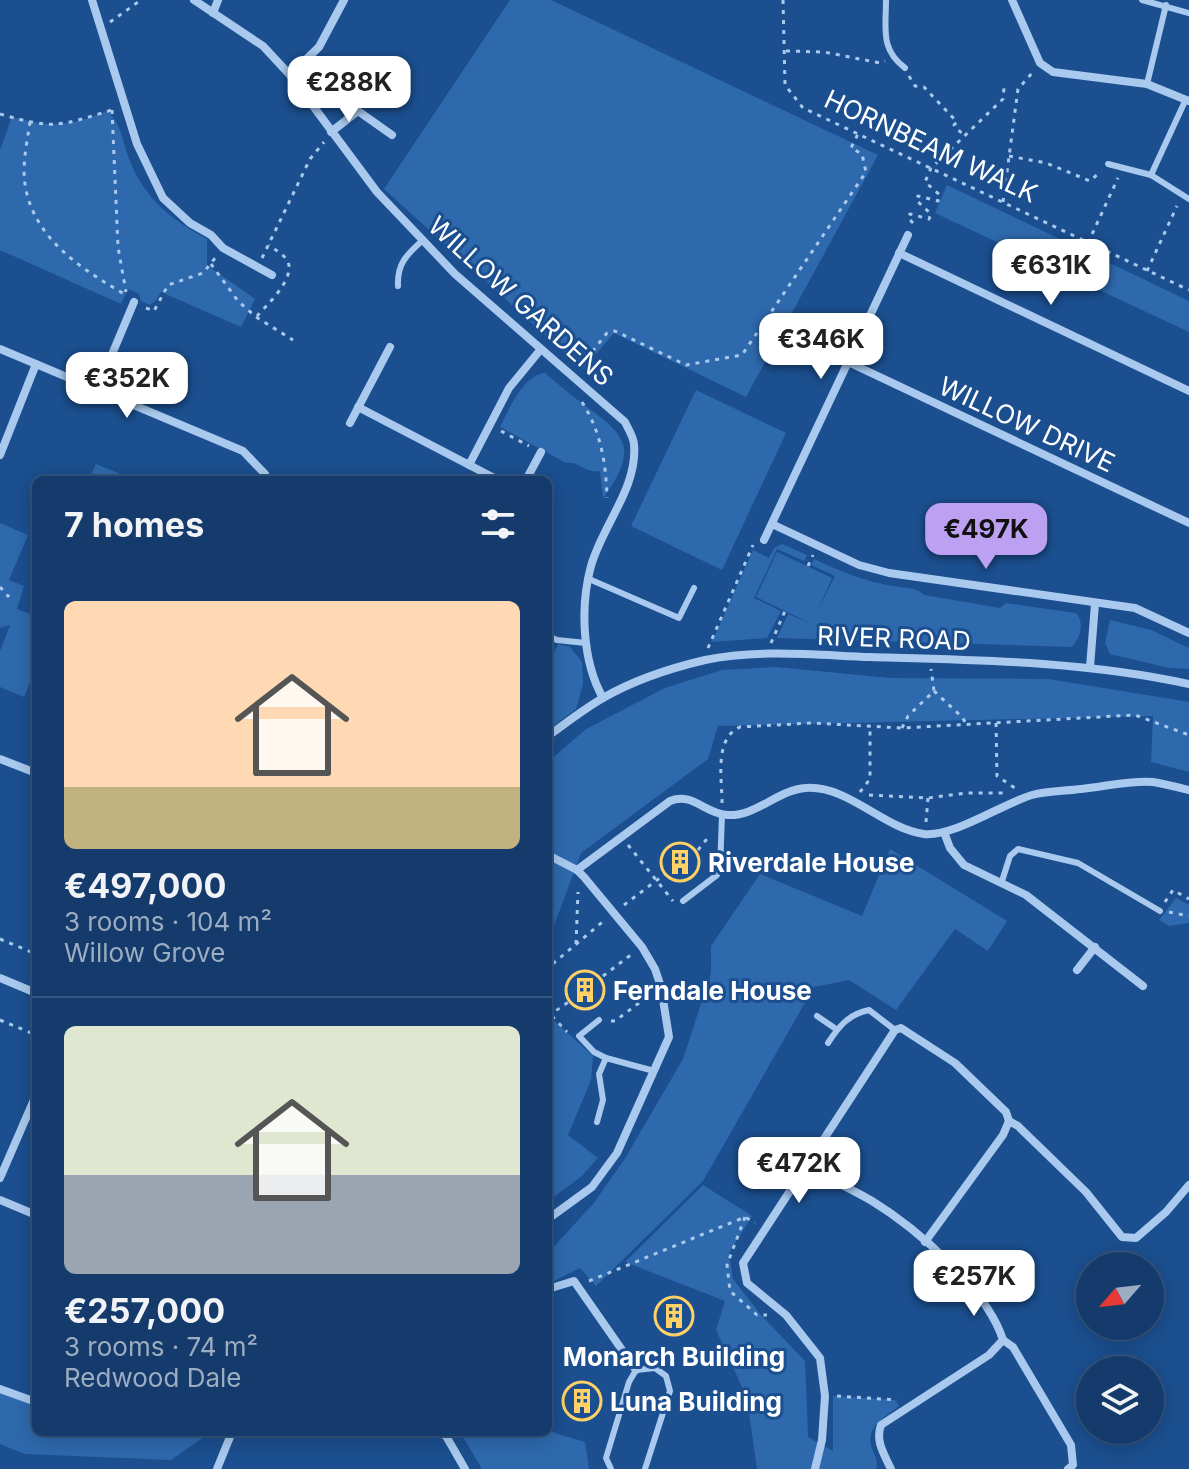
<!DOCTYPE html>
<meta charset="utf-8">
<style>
:root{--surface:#143b6b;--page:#214673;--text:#f1f3f6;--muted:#9dadc1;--line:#33557e;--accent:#bca0f2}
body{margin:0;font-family:Inter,sans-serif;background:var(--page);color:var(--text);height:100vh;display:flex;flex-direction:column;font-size:30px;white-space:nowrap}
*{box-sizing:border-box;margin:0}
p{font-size:26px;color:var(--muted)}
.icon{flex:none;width:44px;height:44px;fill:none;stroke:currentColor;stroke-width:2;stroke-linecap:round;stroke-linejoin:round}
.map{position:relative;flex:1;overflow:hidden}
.side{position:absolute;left:32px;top:476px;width:520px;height:960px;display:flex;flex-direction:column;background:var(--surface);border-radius:12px;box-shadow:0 4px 20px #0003,0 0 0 2px var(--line)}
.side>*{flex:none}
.needle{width:52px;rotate:242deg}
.fabs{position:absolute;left:1076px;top:1252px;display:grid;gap:16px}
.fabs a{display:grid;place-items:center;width:88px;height:88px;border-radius:50%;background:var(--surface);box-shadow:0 4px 20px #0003,0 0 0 2px var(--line);font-size:40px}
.price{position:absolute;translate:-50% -68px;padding:0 18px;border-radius:16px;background:#fff;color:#222;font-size:26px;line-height:52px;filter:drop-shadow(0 2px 4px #0008)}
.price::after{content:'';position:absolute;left:50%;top:48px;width:24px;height:18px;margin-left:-12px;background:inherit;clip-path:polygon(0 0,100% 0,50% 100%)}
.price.on{background:var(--accent);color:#111}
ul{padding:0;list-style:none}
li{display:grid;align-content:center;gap:16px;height:424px;padding:0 32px}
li+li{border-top:2px solid var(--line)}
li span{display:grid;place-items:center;height:248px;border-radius:12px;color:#555}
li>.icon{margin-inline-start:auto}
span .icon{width:144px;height:144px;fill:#fffc;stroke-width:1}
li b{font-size:34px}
h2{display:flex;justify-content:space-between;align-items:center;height:96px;padding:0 32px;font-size:34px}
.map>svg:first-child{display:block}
</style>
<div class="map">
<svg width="1189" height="1469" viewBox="0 0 1189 1469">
<rect width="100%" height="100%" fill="#1b4f8f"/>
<g fill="#2e69ad">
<path d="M 510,0 L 551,0 L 878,155 L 746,397 L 614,333 L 583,369 L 384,189 Z"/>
<path d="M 107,111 C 122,124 123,144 130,161 C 145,199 173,221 207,239 L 207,265 L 255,299 L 241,327 L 161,292 L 156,300 L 150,305 L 141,301 L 139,294 L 128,289 L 121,304 L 0,250 L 0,150 L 12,117 C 51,128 70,126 107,111 Z"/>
<path d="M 947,185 L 1189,301 L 1189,332 L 935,213 Z"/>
<path d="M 545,373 C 556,382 567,392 579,401 C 625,435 641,445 603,499 L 600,471 C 586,474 579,461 566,463 L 500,427 C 510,408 522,376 545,373 Z"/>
<path d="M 696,390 L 786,433 L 722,570 L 631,526 Z"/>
<path d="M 96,464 L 135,480 L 89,480 Z"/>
<path d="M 0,523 L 28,535 L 9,580 L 24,586 L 17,609 L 36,616 L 36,668 L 24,697 L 0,687 L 0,651 L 10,625 L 0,628 Z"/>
<path d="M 782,544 L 807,555 L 804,561 L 777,549 L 754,598 L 781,611 L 767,638 L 712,642 L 753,550 L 769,558 L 774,548 Z"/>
<path d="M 777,552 L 832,578 L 818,610 L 835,576 L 811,565 L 814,559 C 840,571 865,582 894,586 C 905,588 916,587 924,595 L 1000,608 L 1006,603 L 1076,613 C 1085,623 1080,638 1072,647 L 777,638 L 788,614 L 812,624 L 756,597 Z"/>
<path d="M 1110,620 L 1151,630 L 1189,648 L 1189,669 L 1169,668 L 1110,654 L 1105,643 Z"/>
<path d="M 558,644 L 570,647 L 582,662 L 583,684 L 576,709 L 548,730 L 548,666 Z"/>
<path d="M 776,667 L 890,678 L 1049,679 L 1189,702 L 1189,772 L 1151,762 L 1153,716 L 718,726 L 708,759 L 581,853 L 548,942 L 548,762 L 586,729 L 665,688 L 722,670 Z"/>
<path d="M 890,849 L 1007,921 L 988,951 L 955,929 L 896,1010 L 849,980 L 814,987 L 703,1181 L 596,1286 L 580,1268 L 548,1284 L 548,1253 L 593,1204 L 624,1160 L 683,1059 L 711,973 L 711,946 L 760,874 L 862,916 Z"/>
<path d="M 1176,898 L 1189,905 L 1189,923 L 1169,926 L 1159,920 Z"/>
<path d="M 548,1015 L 593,1056 L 591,1080 L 568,1135 L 598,1158 L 582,1176 L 548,1201 Z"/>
<path d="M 703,1185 L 752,1216 L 729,1253 L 733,1279 L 761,1315 L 805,1361 L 808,1437 L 833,1451 L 833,1396 L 895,1400 L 899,1406 C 883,1419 863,1428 873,1451 C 876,1458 878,1461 876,1469 L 757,1469 L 747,1398 L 716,1330 L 725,1301 L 625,1262 Z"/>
<path d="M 0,1392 L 36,1404 L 36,1432 L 119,1432 L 131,1436 L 157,1432 L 211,1432 L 171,1460 L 25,1454 L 0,1444 Z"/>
<path d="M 548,1431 L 585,1442 L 589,1469 L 482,1469 L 460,1432 Z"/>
</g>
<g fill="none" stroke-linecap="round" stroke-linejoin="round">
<g stroke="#a9c9ee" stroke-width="3" stroke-dasharray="4 6" stroke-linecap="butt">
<path d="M 783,0 L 785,85 L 803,108 L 1189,290"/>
<path d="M 110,22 L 141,0"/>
<path d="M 786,51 L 824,52 L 880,63 L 885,61"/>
<path d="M 909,76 L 915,86 L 924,87 L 957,122 L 954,125 L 964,136"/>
<path d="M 112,110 L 118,247 L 126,292"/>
<path d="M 0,114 C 56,130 58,126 112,110"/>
<path d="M 30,122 C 27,142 22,165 25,184 C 33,239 83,270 126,295"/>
<path d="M 1009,156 L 1046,163 L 1090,181 L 1101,171"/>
<path d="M 1003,202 L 1018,89 L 1033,72"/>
<path d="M 913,223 L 908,218 L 910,214 L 929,219 L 931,214 L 916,200 L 918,196 L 938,201 L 940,195 L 925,182 L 931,168 L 1003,99 L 1004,88"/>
<path d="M 1088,243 L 1118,178"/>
<path d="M 262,258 L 310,159 L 324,142"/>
<path d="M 211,264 L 238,301 L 256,317 L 293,340"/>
<path d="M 1147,271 L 1177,206"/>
<path d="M 146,308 L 154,311 L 168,285 L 203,273 L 216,257"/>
<path d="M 257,316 C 267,305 295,279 288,262 C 285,255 275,250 269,245"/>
<path d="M 580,367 L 607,333 L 615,331 L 686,365 L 742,355 L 866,172 L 862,154 L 851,148 L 858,134"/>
<path d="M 582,402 C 601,432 606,463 607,498"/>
<path d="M 501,431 L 529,446"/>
<path d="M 808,566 L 813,555"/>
<path d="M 0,587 L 9,597"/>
<path d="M 771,643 L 785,611"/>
<path d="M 708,648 L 753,545"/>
<path d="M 934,691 L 962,717 L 967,725"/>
<path d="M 996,723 L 997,776 L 1015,788"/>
<path d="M 902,728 L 908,716 L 934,691 L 931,669"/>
<path d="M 860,792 L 870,779 L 870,726"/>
<path d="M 869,795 L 928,798 L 967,793 L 1005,793"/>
<path d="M 722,803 C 722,779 714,738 740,727 L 812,723 L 902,728 L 1135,715 L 1189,735"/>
<path d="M 926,822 L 928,798"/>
<path d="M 628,845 L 673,901"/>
<path d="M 698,850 L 710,835"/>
<path d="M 1165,902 L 1173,890 L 1189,899"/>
<path d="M 624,905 L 669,871"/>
<path d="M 1169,912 L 1189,916"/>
<path d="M 0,939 L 36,954"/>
<path d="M 576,944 L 578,892"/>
<path d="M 548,972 L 549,967 L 606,919"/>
<path d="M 603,976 L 632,954"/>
<path d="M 548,1007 L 551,1015 L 567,1032"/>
<path d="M 548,1016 L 573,999"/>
<path d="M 0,1020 L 36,1035"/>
<path d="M 611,1021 L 615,1021 L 651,994"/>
<path d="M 745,1217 L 727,1265 L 730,1291 L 757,1315 L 767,1315"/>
<path d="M 589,1281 L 745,1217 L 755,1223"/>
<path d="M 837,1396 L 897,1400"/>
</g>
<g stroke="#a9c9ee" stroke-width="6">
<path d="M 886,0 C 886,29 880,49 905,68"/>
<path d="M 1142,0 L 1189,13"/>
<path d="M 1147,84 L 1166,5"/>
<path d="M 1108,164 L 1151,175 L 1189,199"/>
<path d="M 1151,175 L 1186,99"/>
<path d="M 398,286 C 397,264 406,255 423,240"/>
<path d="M 589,579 L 679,618 L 694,588"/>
<path d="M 548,636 L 557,640 L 586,643"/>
<path d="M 1002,881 L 1010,856 L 1018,849 L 1078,863 L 1160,911"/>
<path d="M 683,901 L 717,875 L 720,869 L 722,815"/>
<path d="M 817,1016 L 836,1029"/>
<path d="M 599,1020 L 579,1036 L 594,1052 L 606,1058"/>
<path d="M 828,1043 C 839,1026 849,1014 869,1010 L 895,1030"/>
<path d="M 597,1122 L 603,1100 L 599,1074 L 606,1058 L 654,1071"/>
<path d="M 611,1469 L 606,1458 L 629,1382 L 636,1370 L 655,1368 L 666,1376 L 670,1391 L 645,1469"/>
</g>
<g stroke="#a9c9ee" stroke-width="8">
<path d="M 92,0 L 137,144 L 163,198 L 190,223 L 211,235 L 223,248 L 272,275"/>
<path d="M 194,0 L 263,46 L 290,75 L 377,192 L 455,274 L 625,422 C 628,429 634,437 634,445 C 638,487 602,526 591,566 C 580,606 582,661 603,698"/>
<path d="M 1012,0 L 1040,63 L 1053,72 L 1147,84 L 1189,101"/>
<path d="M 213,13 L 218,0"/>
<path d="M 290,75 L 319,47 L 344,0"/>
<path d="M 334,83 L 358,111 L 392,135"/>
<path d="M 331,132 L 358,111"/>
<path d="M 899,253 L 1189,391"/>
<path d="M 0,349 L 243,451 L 265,474 L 268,480"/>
<path d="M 848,362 L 1189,523"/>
<path d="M 97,390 L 134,302"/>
<path d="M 358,407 L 498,480"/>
<path d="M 350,423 L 390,347"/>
<path d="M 0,455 L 36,364"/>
<path d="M 469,465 L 509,388 L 541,349"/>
<path d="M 526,480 L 541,452"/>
<path d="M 772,524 L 859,565 L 889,573 L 1135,608 L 1189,633"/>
<path d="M 764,540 L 908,235"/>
<path d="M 1090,667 L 1095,604"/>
<path d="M 548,736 C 566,723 584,709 603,698 C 634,680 671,668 705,660 C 758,649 816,655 869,657 C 976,660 1084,661 1189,684"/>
<path d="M 0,759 L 36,773"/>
<path d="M 944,832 L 950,848 L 964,865 L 1026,895 L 1143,986"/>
<path d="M 548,855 L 577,870 L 584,877 L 642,947 L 655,969 L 661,987 L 669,1037 L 617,1153 L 592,1187 L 548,1219"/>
<path d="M 577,870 L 670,801 C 693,792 705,814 727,815 C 756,817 777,790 806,788 C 848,785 884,829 924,834 C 954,837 1002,804 1032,795 C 1047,791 1065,791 1081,789 C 1103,787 1131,780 1153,782 C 1165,784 1177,787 1189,790"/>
<path d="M 1077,970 L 1095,947"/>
<path d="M 0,978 L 36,993"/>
<path d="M 805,1166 C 827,1178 850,1188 872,1201 C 916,1228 987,1289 1003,1340 L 989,1355 L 881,1425 C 875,1441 884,1454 891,1469"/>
<path d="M 0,1178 L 36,1095"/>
<path d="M 0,1200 L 36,1215"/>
<path d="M 925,1242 L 1003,1135 L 1009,1121"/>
<path d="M 548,1289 L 574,1281 L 636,1370"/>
<path d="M 1003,1340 L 1013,1347 L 1071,1445 L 1073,1465 L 1068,1469"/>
<path d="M 0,1389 L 36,1402"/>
<path d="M 126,1432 L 127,1432"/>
<path d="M 439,1432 L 446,1436 L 465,1469"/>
<path d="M 217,1469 L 232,1432"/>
<path d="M 815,1469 L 822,1440 L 825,1396 L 820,1358 L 786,1315 L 747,1283 L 743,1263 L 895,1030 L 901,1028 L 955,1063 L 1006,1112 L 1009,1121 L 1018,1126 L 1086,1192 L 1122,1237 L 1136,1238 L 1166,1212 L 1189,1185"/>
</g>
</g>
<defs>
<symbol id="building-ring" viewBox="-11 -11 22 22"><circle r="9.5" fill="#1b4f8f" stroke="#ffd166" stroke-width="1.5"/><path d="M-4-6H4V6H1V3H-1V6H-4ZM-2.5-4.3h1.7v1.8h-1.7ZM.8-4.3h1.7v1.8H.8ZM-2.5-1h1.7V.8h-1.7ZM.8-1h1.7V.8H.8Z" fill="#ffd166"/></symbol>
</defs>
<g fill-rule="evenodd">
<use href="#building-ring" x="658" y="840" width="44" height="44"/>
<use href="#building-ring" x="563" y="968" width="44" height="44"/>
<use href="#building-ring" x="652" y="1294" width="44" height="44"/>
<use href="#building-ring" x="560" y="1379" width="44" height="44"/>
</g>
<g text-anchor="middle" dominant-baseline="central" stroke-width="6" stroke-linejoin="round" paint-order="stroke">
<g font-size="26" fill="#fff" stroke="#1b4f8f">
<text transform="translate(931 146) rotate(25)">HORNBEAM WALK</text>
<text transform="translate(521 301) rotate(42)">WILLOW GARDENS</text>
<text transform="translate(1027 424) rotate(25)">WILLOW DRIVE</text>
<text transform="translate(894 638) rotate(2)">RIVER ROAD</text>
</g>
<g font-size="26" font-weight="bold" fill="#fff" stroke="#1b4f8f" text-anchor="start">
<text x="708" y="862">Riverdale House</text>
<text x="613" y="990">Ferndale House</text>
<text x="674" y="1356" text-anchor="middle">Monarch Building</text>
<text x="610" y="1401">Luna Building</text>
</g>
</g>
</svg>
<div class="fabs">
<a><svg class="needle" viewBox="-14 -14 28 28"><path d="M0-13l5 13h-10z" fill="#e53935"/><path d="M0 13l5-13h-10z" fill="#9dadc1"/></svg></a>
<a><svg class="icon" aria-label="layers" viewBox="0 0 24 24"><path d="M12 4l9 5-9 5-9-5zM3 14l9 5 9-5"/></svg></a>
</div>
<b class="price" style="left:349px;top:124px">€288K</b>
<b class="price" style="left:1051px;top:307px">€631K</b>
<b class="price" style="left:821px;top:381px">€346K</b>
<b class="price" style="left:127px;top:420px">€352K</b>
<b class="price on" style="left:986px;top:571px">€497K</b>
<b class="price" style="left:799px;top:1205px">€472K</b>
<b class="price" style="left:974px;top:1318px">€257K</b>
<section class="side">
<h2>7 homes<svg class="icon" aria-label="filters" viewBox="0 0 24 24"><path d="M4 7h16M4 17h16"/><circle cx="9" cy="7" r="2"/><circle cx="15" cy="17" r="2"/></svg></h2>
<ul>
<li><span style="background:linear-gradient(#ffd9b3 75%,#c2b280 0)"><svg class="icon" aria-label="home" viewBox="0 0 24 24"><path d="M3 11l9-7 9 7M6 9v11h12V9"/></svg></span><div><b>€497,000</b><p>3 rooms · 104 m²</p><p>Willow Grove</p></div></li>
<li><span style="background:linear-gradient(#dfe7d0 60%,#9aa5b1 0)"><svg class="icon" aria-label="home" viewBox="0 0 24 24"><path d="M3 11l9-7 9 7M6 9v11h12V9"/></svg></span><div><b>€257,000</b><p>3 rooms · 74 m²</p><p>Redwood Dale</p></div></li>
</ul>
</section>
</div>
